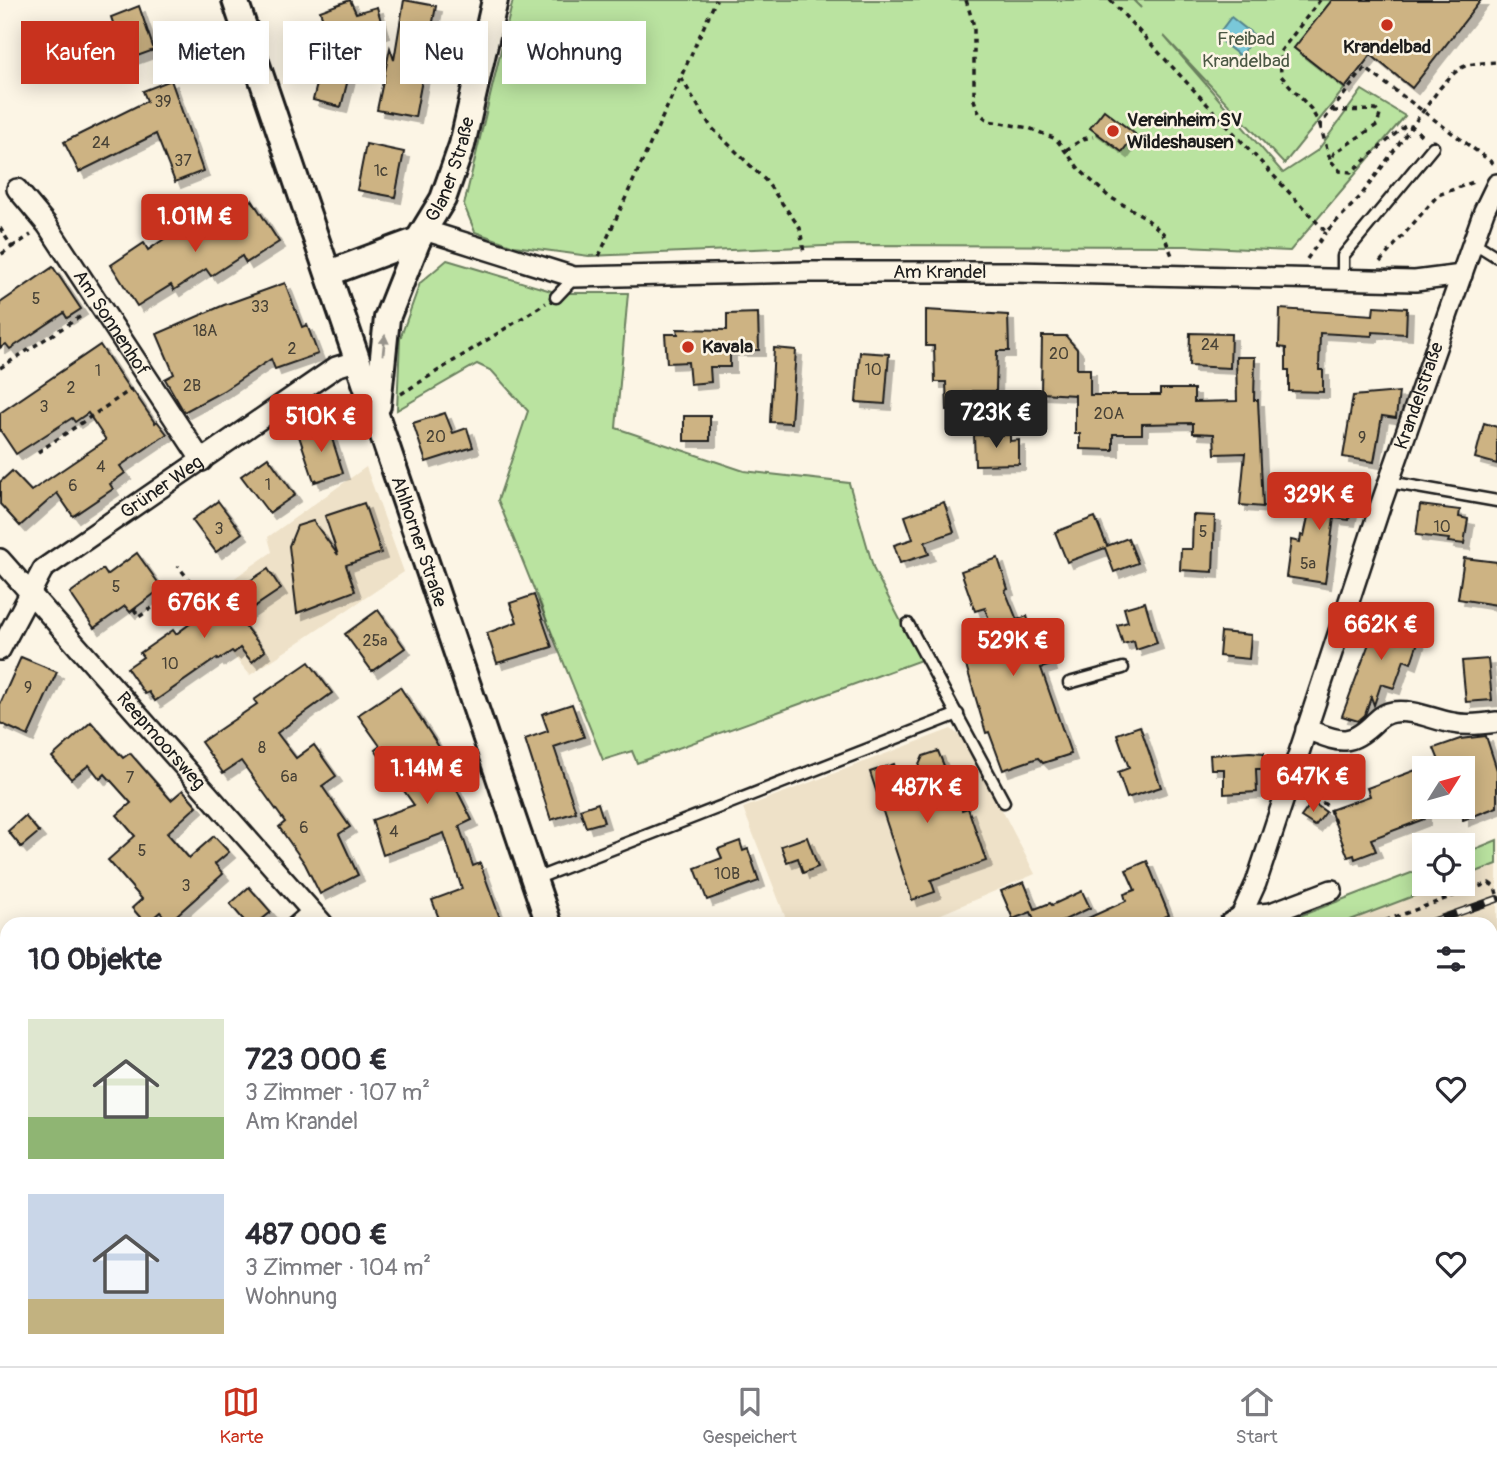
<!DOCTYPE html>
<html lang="de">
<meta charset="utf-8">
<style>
:root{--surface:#fff;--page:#f7f7f7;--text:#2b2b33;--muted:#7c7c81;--line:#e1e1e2;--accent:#c8321e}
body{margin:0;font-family:Pangolin,sans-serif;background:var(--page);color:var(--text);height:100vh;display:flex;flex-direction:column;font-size:26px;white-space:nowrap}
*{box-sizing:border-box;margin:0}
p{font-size:23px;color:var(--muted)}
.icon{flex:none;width:38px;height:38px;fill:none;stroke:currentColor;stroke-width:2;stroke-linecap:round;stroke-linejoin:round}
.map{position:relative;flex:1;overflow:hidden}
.sheet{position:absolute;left:0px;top:917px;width:1498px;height:450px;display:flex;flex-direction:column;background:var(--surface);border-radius:21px 21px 0 0;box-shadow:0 4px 18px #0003}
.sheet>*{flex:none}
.top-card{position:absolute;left:21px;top:21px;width:700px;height:63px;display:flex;gap:14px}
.needle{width:46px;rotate:53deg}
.tools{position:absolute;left:1412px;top:756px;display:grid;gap:14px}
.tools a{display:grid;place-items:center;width:63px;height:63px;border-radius:0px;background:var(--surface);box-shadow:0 4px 18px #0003;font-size:35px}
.price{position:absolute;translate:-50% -60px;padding:0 16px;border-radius:7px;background:var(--accent);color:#fff;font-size:23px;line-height:46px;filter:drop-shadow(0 2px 4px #0008)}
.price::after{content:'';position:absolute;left:50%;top:42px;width:21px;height:16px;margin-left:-10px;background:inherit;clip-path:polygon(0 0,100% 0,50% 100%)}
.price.current{background:#222;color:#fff}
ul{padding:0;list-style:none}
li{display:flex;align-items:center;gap:21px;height:175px;padding:0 28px}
li span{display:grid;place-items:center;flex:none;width:196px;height:140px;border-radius:0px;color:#555}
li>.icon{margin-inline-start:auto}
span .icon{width:84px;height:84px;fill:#fffc;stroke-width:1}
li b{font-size:30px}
h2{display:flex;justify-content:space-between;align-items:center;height:84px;padding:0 28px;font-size:30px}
.chip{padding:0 24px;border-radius:0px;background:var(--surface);box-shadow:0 4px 18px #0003;font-size:24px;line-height:63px}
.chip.current{background:var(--accent);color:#fff}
.tabs{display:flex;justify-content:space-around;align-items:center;height:98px;border-top:2px solid var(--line);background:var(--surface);font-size:19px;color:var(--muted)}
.tabs a{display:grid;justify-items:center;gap:4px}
.tabs .current{color:var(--accent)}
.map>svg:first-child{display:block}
</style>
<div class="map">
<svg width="1497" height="1366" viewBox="0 0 1497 1366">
<defs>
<filter id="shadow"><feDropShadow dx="6" dy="6" stdDeviation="0" flood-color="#0004"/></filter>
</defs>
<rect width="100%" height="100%" fill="#fcf5e5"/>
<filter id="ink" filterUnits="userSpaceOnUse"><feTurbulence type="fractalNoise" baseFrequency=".0143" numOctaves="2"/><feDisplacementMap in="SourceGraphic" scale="14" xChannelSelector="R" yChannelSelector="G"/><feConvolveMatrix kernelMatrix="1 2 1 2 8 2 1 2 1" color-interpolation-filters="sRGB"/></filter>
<g filter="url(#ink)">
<g fill="#eee1c8">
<path d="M 366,467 L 404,572 L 250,675 L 193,607 L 272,552 L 268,537 Z"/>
<path d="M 951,729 L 966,740 L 1035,874 L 918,924 L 788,924 L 743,808 Z"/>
<path d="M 1497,864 L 1497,958 L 1492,960 L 1491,924 L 1340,924 L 1445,884 L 1463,884 L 1463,877 Z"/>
<path d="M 0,1148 L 7,1152 L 7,1360 L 81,1360 L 64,1366 L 0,1366 Z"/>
<path d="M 176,1360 L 673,1360 L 675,1366 L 157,1366 Z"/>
</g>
<g fill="#bae3a0" stroke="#6b805e" stroke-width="2">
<path d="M 513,0 L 1133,0 L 1141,8 L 1135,0 L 1332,0 L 1294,48 L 1345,88 L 1284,164 L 1164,36 L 1283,173 L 1318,150 L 1362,90 L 1405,116 L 1290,251 L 1186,246 L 848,245 L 589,256 L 514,246 L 475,232 L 464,205 Z"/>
<path d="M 447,260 L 558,293 L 628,293 L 616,428 L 744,471 L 849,483 L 874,570 L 921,660 L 637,763 L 632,751 L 603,760 L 498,500 L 528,411 L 492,371 L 477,364 L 397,410 L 400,339 L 420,283 Z"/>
<path d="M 1497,840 L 1497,864 L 1463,877 L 1463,854 Z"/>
<path d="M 1424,868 L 1424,884 L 1445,884 L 1340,924 L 1279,924 Z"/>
</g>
<path fill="#7ac8d9" stroke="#54838d" stroke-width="2" d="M 1231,17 L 1255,36 L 1240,56 L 1216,37 Z"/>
<g fill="#cdb383" stroke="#1c1c1c" stroke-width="2" filter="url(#shadow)">
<path d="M 350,0 L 356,13 L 377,7 L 384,32 L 358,40 L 341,107 L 313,100 L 319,76 L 306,72 L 312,49 L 336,55 L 320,11 Z"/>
<path d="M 404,0 L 436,6 L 415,117 L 377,110 L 390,48 L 394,60 Z"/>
<path d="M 1332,0 L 1481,0 L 1412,88 L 1371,55 L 1345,88 L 1294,48 Z"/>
<path d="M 139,6 L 154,50 L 126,60 L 111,17 Z"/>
<path d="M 171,80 L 203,171 L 175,182 L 156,134 L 79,172 L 64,142 L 147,101 L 143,91 Z"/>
<path d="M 1104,110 L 1135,134 L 1122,152 L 1090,128 Z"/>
<path d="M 366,144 L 404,152 L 395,197 L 357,190 Z"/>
<path d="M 252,200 L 279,242 L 246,263 L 242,256 L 211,276 L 206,269 L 174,290 L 171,285 L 137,306 L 111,265 L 144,243 L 148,250 L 180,228 L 186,239 L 217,218 L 220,223 Z"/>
<path d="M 53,267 L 81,309 L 67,318 L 64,313 L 10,349 L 6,344 L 0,348 L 0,303 Z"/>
<path d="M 285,283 L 302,327 L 307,325 L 318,354 L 275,369 L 271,359 L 223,391 L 184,412 L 165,379 L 174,374 L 157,334 L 224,305 Z"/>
<path d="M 1374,306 L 1407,308 L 1406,334 L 1372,332 L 1372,336 L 1320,333 L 1319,370 L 1323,370 L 1323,392 L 1289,391 L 1289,370 L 1286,370 L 1286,348 L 1279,347 L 1280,309 L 1373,315 Z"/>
<path d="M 926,310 L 1008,315 L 1009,351 L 997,351 L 996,391 L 972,391 L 972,410 L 947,410 L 946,382 L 935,382 L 934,346 L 926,346 Z"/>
<path d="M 758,313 L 759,350 L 730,350 L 730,367 L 710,367 L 711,382 L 690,384 L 688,362 L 667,363 L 665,334 L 678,334 L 677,329 L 727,330 L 727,314 Z"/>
<path d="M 1190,333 L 1231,334 L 1230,368 L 1189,366 Z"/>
<path d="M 1042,336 L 1066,336 L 1077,349 L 1077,369 L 1090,369 L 1090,395 L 1160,395 L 1160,389 L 1194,389 L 1194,402 L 1237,401 L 1236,357 L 1255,357 L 1254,400 L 1258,400 L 1263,507 L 1240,505 L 1245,453 L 1215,454 L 1214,434 L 1193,433 L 1193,423 L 1142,424 L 1142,434 L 1113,434 L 1113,450 L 1080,449 L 1080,434 L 1075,434 L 1075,395 L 1041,393 Z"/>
<path d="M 100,345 L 132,393 L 134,392 L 155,423 L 157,421 L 167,434 L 120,466 L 125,473 L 110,484 L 113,489 L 73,516 L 57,493 L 20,526 L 0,504 L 0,482 L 12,471 L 31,491 L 106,440 L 88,413 L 75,422 L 72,418 L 16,454 L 0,430 L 0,413 Z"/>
<path d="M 774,348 L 796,350 L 791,423 L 770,422 Z"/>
<path d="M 860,352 L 889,354 L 885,404 L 856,402 Z"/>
<path d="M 1399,392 L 1396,418 L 1382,416 L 1374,462 L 1343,457 L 1353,396 Z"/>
<path d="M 445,413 L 453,433 L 467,428 L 473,447 L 426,462 L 413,423 Z"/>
<rect x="684" y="416" width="26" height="25"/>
<path d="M 1484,423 L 1497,427 L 1497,464 L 1475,458 Z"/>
<path d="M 328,426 L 343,473 L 315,482 L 317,479 L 314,481 L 299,436 Z"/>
<path d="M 974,435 L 1010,435 L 1010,441 L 1019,440 L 1019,464 L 975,465 Z"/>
<path d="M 268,457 L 295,495 L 269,513 L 241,476 Z"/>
<path d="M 1310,482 L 1355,490 L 1349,520 L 1334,518 L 1325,583 L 1286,577 L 1291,540 L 1300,542 L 1301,535 L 1304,536 L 1311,503 L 1307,502 Z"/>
<path d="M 218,501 L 242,533 L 216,552 L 192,520 Z"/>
<path d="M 944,502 L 954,532 L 925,542 L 929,554 L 900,563 L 894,545 L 913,539 L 905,516 Z"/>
<path d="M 364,503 L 381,553 L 346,565 L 355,591 L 297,613 L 289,546 L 297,526 L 313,521 L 338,555 L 325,516 Z"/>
<path d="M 1420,505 L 1460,510 L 1459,517 L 1468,519 L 1464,544 L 1448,542 L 1449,539 L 1416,535 Z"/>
<path d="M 1193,515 L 1215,516 L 1213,572 L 1180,570 L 1181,549 L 1192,549 Z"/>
<path d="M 1095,517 L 1107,546 L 1128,538 L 1138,563 L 1114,572 L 1105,548 L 1067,562 L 1055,532 Z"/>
<path d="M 137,553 L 162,588 L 130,612 L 125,606 L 94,628 L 70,593 L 103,569 L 107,575 Z"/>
<path d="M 998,558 L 1008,589 L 1005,590 L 1017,620 L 1027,616 L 1033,637 L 1043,634 L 1051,665 L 1041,668 L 1071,754 L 1043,763 L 1038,758 L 1003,770 L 989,732 L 986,733 L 966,665 L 1000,654 L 985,608 L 975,611 L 961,571 Z"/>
<path d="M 1464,558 L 1497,562 L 1497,605 L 1458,599 Z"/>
<path d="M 268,569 L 281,589 L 238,618 L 265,651 L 252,662 L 240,648 L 234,653 L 232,651 L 218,660 L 217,658 L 155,701 L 149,692 L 145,694 L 127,668 L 143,657 L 140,653 L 173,630 L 176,634 L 206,612 L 205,610 Z"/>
<path d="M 534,595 L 552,647 L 497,663 L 487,633 L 517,622 L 510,603 Z"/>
<path d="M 1145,602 L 1157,643 L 1136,650 L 1134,641 L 1123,644 L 1117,625 L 1128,622 L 1124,608 Z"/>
<path d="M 378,610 L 405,648 L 372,671 L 345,634 Z"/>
<path d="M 1381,611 L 1408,620 L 1405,628 L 1421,633 L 1411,663 L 1404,660 L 1394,688 L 1381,684 L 1374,705 L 1371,697 L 1365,715 L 1358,721 L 1342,716 Z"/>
<path d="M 1221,632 L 1251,635 L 1249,659 L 1219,656 Z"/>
<path d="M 21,657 L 57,672 L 28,736 L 0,723 L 0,704 Z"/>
<path d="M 1488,659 L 1492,700 L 1466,702 L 1462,661 Z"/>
<path d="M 309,662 L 332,693 L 277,733 L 296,758 L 314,745 L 336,776 L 322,786 L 350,827 L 339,834 L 358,875 L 320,894 L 305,864 L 279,827 L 285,822 L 241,761 L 223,773 L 201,742 L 257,704 L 254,700 Z"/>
<path d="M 400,687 L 441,750 L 438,752 L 472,820 L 459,826 L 473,866 L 480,863 L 502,924 L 441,924 L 432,900 L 462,889 L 444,833 L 383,855 L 372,820 L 414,805 L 375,750 L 380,746 L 358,715 Z"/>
<path d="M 572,704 L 584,737 L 554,747 L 576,812 L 551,820 L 525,739 L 548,731 L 542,714 Z"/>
<path d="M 91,722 L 123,758 L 130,753 L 171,800 L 183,790 L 197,806 L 167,833 L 189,858 L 214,836 L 229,852 L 215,864 L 223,874 L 169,922 L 160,912 L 146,924 L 132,908 L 142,899 L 108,860 L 135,836 L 117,815 L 131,803 L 105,774 L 100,779 L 89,765 L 71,779 L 52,757 Z"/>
<path d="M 1140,726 L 1161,787 L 1127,798 L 1118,772 L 1129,768 L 1117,734 Z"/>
<path d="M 1486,736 L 1497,770 L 1497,807 L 1463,820 L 1463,768 L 1442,768 L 1434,748 L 1460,739 Z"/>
<path d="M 938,751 L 962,810 L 968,808 L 986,861 L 931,880 L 935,892 L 912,900 L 870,772 L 894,764 L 905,796 L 923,756 Z"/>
<path d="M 1250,752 L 1264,753 L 1264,769 L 1256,769 L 1257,792 L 1224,794 L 1224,769 L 1211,769 L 1210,755 Z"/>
<path d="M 1424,767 L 1424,819 L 1371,839 L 1376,851 L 1355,859 L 1354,855 L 1348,857 L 1330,810 L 1370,796 L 1367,788 Z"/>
<path d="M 1312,802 L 1326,812 L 1315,826 L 1301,817 Z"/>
<path d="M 598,803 L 604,822 L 586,827 L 580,809 Z"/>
<path d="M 25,816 L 39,832 L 21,847 L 8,831 Z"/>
<path d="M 807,837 L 818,867 L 803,873 L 798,858 L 787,862 L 781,846 Z"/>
<path d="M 740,841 L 743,851 L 748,849 L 759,881 L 707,900 L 695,868 L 722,858 L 718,849 Z"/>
<path d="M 1147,861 L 1169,915 L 1148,924 L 1075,924 L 1126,901 L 1124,894 L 1135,890 L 1126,870 Z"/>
<path d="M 1024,882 L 1035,909 L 1050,903 L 1052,905 L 1082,891 L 1090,908 L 1056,924 L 1036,924 L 1031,912 L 1013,919 L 1001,891 Z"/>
<path d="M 249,887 L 271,912 L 256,924 L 247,924 L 230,904 Z"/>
</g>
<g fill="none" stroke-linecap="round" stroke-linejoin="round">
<defs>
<g id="service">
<path d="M 1473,242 L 1497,257"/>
<path d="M 1343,279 L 1343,256 L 1433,147"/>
<path d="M 556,297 L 574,278"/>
<path d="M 1389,482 L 1497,501"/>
<path d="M 908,624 L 1004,802"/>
<path d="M 1069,683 L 1123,668"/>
<path d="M 535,879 L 958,714"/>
<path d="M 292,924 L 309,909"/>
<path d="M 1494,1138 L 1497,1137"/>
<path d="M 991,1360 L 994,1366"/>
<path d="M 1094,1360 L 1096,1366"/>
</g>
<g id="minor">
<path id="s1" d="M 17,189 L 47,225 L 202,461"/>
<path id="s2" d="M 424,230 L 574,277 L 807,272 L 1014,272 L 1415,281 L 1462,275"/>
<path id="s3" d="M 0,559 L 323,924"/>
<path id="s4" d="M 0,650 L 43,569 L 336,367 L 359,360"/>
<path d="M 1306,729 C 1338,741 1348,749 1375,722 C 1380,717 1386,713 1393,712 C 1413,709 1434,720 1453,723 C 1467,726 1483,724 1497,722"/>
<path id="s5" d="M 1241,916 L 1256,883 L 1380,507 L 1484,211 L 1497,184"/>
<path d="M 1229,924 L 1241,916 L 1271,913 L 1332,890"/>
<path d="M 1491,978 L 1497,976"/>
<path d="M 0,1123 L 7,1127"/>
<path d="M 375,1360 L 383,1366"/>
<path d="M 116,1366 L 133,1360"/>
<path d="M 555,1366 L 560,1360"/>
</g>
<g id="tertiary">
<path id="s6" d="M 235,0 L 549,924"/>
<path d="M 329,273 L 418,240"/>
<path id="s7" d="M 378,405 L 387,318 L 418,240 L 443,199 L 462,145 L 495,0"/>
<path d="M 1491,1307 L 1497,1306"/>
<path d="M 691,1360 L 694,1366"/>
<path d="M 1264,1366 L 1284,1360"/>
</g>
</defs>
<use href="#service" stroke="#1c1c1c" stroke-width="15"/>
<use href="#minor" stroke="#1c1c1c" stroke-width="24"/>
<use href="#tertiary" stroke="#1c1c1c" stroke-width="30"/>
<g stroke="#1c1c1c" stroke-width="3.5" stroke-dasharray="5 5" stroke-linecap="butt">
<path d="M 966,0 L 974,26 L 974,100 L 979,113 L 989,121 L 1029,128 L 1056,139 L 1080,170 L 1108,196 L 1143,216 L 1163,233 L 1173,258"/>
<path d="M 1110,0 L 1326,232 L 1360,197 L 1440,88 C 1462,63 1464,64 1497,62"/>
<path d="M 1320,0 L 1280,52 L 1281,76 L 1311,109 L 1320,125 L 1365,68 L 1494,164"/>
<path d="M 681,78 L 711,127 L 766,181 L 800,228 L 804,253"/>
<path d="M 1333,111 L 1376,110 L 1380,115 L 1377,125 L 1334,153 L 1331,161 L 1340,171 L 1351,172 L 1406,125 L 1413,127 L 1422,136"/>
<path d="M 1320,125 L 1330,159"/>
<path d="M 1066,150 L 1083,139 L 1093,137"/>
<path d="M 0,228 L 12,247 L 0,255"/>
<path d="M 12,247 L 31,235"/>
<path d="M 599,256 L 716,0"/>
<path d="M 1307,259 L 1326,232"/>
<path d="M 1380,262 L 1438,195 L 1476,181"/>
<path d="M 0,368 L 83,315"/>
<path d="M 401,394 L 546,303"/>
<path d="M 38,452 L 132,389"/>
<path d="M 134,609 L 139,617 L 190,581 L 178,566"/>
<path d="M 1306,791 L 1329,807 L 1335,823"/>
<path d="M 1376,924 L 1489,883 L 1495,887 L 1497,894"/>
<path d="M 1491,1039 L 1497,1037"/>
<path d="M 1413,1360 L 1414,1366"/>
</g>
<use href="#service" stroke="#fcf5e5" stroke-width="10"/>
<use href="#minor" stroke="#fcf5e5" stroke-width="19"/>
<use href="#tertiary" stroke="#fcf5e5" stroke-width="24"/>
<defs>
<g id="rail">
<path d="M 1426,924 L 1497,899"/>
<path d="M 193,1366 L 210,1360"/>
</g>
</defs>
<use href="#rail" stroke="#1c1c1c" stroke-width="8"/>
<use href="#rail" stroke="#fcf5e5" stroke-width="5" stroke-dasharray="16" stroke-linecap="butt"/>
</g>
<defs><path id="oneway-solid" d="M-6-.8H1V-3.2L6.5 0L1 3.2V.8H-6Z" transform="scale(1.75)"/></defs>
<use fill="#97938b" href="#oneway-solid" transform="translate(384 345) rotate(-84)"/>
</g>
<g fill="#c8321e" stroke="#fcf5e5" stroke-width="2.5">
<circle cx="1387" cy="25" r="7"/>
<circle cx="1113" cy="131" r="7"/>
<circle cx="688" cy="347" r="7"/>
</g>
<g text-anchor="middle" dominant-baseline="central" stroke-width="5" stroke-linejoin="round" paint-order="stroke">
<g font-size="16" fill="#484236">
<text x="163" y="102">39</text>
<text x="101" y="143">24</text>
<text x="183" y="161">37</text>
<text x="381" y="171">1c</text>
<text x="36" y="299">5</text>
<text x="260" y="307">33</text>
<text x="205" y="331">18A</text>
<text x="1210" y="345">24</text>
<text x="292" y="349">2</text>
<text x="1059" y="354">20</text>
<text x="873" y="370">10</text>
<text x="98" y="371">1</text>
<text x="192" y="386">2B</text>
<text x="71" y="388">2</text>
<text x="44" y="407">3</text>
<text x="1109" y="414">20A</text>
<text x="436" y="437">20</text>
<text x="1362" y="438">9</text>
<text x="101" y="467">4</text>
<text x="268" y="485">1</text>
<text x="73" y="486">6</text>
<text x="1442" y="527">10</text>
<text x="219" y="529">3</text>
<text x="1203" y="532">5</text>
<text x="1308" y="564">5a</text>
<text x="116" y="587">5</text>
<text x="375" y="641">25a</text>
<text x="170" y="664">10</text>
<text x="28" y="688">9</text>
<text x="262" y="748">8</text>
<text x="289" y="777">6a</text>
<text x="130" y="778">7</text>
<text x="304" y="828">6</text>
<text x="394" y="832">4</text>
<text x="142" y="851">5</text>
<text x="727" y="874">10B</text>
<text x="186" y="886">3</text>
</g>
<g font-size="19" fill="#4b5844" stroke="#fcf5e5">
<text x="1246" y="39">Freibad<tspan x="1246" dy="22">Krandelbad</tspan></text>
</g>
<g font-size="19" font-weight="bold" fill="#1c1c1c" stroke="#fcf5e5" text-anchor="start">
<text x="1387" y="47" text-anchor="middle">Krandelbad</text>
<text x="1127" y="120">Vereinheim SV<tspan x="1127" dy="22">Wildeshausen</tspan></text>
<text x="702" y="347">Kavala</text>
</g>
<g font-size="19" fill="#1c1c1c" stroke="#fcf5e5">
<text stroke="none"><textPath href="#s7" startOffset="250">Glaner Straße</textPath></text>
<text stroke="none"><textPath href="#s2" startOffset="523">Am Krandel</textPath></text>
<text stroke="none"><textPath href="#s1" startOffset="164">Am Sonnenhof</textPath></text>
<text stroke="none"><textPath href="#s5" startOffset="550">Krandelstraße</textPath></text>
<text stroke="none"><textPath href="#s4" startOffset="236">Grüner Weg</textPath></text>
<text stroke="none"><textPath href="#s6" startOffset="572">Ahlhorner Straße</textPath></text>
<text stroke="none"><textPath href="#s3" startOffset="243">Reepmoorsweg</textPath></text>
</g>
</g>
</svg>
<div class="tools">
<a><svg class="needle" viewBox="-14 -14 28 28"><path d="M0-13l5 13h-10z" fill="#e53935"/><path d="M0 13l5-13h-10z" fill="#7c7c81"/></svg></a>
<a><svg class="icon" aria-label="locate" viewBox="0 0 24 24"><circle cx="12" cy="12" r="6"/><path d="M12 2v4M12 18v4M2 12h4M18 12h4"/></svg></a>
</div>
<b class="price" style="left:195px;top:254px">1.01M €</b>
<b class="price current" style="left:996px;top:450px">723K €</b>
<b class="price" style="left:321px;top:454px">510K €</b>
<b class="price" style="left:1319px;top:532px">329K €</b>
<b class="price" style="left:204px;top:640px">676K €</b>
<b class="price" style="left:1381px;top:662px">662K €</b>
<b class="price" style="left:1013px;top:678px">529K €</b>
<b class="price" style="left:427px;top:806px">1.14M €</b>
<b class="price" style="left:1313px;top:814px">647K €</b>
<b class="price" style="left:927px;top:825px">487K €</b>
<div class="top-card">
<a class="chip current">Kaufen</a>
<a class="chip">Mieten</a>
<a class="chip">Filter</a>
<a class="chip">Neu</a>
<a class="chip">Wohnung</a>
</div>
<section class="sheet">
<h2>10 Objekte<svg class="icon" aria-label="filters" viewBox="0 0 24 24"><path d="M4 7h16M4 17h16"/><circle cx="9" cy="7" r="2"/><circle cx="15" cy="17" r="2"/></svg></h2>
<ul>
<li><span style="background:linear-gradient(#dfe7d0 70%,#8fb573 0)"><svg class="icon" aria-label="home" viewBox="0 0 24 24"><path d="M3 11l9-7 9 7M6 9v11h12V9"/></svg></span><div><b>723 000 €</b><p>3 Zimmer · 107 m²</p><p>Am Krandel</p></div><svg class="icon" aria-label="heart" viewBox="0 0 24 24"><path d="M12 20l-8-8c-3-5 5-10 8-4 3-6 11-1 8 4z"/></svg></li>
<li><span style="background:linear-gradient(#c9d6e8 75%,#c2b280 0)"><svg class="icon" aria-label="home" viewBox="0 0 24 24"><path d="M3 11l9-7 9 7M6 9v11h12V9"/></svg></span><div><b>487 000 €</b><p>3 Zimmer · 104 m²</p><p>Wohnung</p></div><svg class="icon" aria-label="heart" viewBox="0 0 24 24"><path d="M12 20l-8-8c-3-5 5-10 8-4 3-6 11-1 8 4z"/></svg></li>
</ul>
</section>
</div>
<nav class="tabs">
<a class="current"><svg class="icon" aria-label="map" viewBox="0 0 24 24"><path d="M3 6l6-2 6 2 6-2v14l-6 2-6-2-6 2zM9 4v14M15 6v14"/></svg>Karte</a>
<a><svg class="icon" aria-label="saved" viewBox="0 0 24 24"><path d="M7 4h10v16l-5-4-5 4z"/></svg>Gespeichert</a>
<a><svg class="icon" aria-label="home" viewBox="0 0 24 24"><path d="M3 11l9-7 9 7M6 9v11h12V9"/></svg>Start</a>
</nav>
